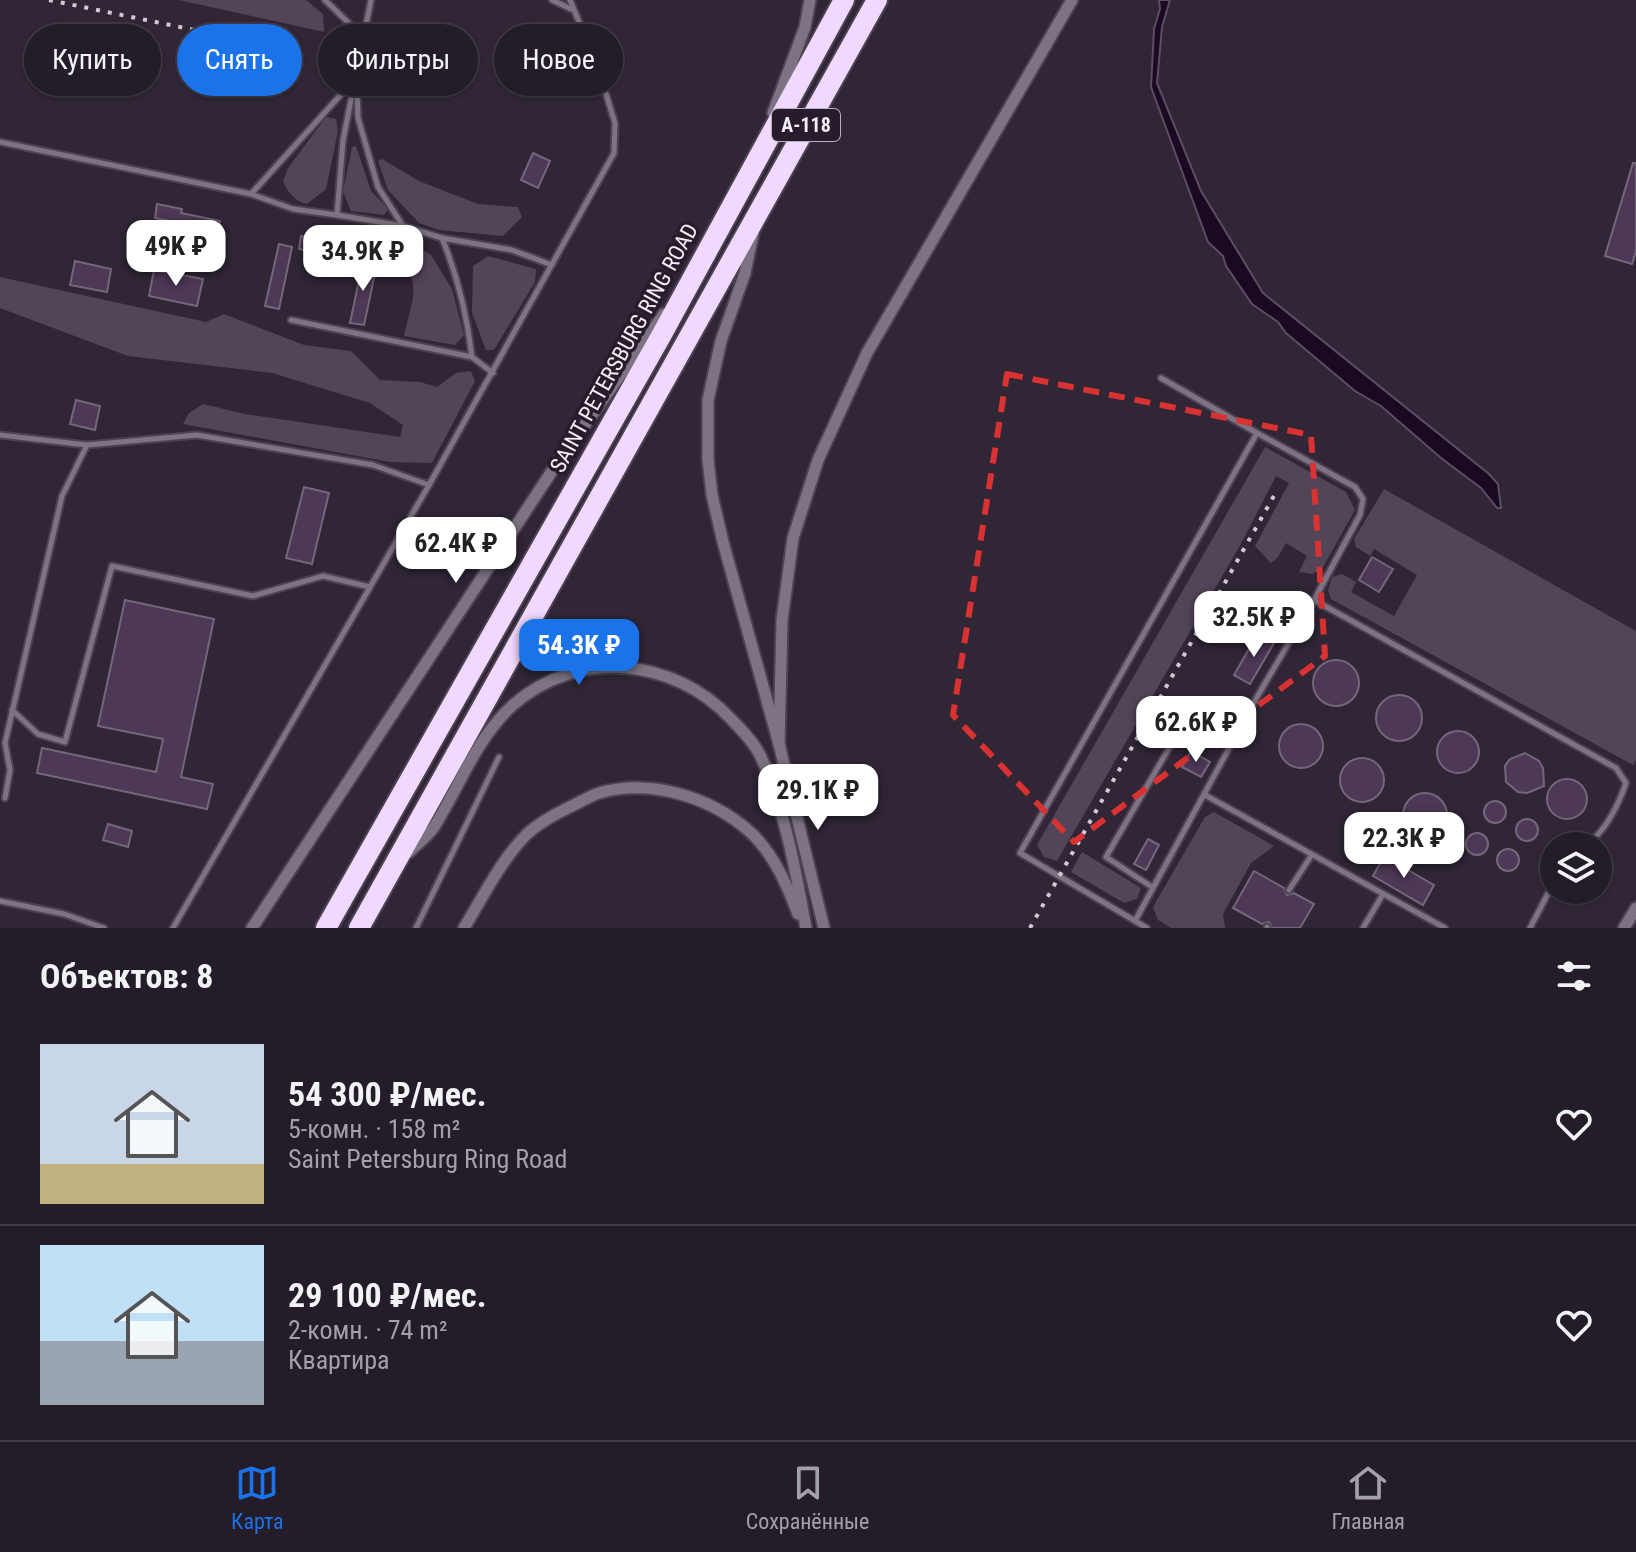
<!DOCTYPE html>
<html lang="ru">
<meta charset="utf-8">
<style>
:root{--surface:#241c28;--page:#2c2530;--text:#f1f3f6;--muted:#a3a1a8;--line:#413a45;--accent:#1a73e8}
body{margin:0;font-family:"Roboto Condensed",sans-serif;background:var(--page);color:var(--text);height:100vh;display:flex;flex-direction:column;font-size:30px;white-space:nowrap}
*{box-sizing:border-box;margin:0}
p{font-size:26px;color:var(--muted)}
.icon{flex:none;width:44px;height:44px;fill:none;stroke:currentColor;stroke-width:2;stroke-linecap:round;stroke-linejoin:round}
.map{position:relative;height:928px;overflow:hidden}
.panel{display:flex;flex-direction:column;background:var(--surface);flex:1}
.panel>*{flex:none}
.banner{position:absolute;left:24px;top:24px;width:800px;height:72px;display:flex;gap:16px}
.tools{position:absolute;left:1540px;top:832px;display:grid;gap:16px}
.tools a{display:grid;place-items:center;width:72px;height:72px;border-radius:50%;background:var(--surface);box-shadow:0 2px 6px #0004,0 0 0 2px var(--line);font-size:40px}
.price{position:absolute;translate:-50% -68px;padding:0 18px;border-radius:16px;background:#fff;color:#222;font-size:26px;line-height:52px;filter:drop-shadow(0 2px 4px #0008)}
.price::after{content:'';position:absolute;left:50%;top:48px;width:24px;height:18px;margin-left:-12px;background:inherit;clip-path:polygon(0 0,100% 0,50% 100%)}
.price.current{background:var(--accent);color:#fff}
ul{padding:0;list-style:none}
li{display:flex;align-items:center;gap:24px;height:200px;padding:0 40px}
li+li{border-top:2px solid var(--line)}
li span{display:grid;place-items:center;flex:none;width:224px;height:160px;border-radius:0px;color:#555}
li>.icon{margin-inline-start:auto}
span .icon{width:96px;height:96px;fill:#fffc;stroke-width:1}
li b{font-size:34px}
h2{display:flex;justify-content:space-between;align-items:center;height:96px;padding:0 40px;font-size:34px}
.pill{padding:0 28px;border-radius:36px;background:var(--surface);box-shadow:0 2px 6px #0004,0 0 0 2px var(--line);font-size:28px;line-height:72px}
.pill.current{background:var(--accent);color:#fff}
.tab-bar{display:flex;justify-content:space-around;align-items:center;height:112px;border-top:2px solid var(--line);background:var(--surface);font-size:22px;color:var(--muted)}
.tab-bar a{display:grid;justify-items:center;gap:4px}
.tab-bar .current{color:var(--accent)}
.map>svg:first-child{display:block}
</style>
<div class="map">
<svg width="1636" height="928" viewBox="0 0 1636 928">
<rect width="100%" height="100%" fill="#302636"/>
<g fill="#524558">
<path d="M 179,0 L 306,0 L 323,14 L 324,32 Z"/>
<path d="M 326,117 L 336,119 L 338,131 L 326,189 L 307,204 C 294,201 289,193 283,182 L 288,168 Z"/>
<path d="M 356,146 L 371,191 L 388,209 L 384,215 L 351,211 L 343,192 L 352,147 Z"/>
<path d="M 382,159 L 419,181 L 478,204 L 518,207 L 522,217 L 503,236 L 439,230 L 419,223 L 388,190 L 378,161 Z"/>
<path d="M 406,239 L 431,255 L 452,289 L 464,335 L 455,345 L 404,336 C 412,298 425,282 393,251 L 396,241 Z"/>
<path d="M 488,256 L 536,269 L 535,282 L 494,350 L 486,350 L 472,313 L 473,266 Z"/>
<path d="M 0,277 L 206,322 L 224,314 L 304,345 L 351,351 L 380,380 L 420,382 L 437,387 L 456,373 L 471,371 L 475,381 L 432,463 L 390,462 L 183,424 L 189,413 L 203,404 L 245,414 L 400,437 L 403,425 L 370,403 L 272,373 L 128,356 L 0,308 Z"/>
<path d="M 1265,447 L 1346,492 L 1355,510 L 1322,569 L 1312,574 L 1299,572 L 1307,556 L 1286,543 L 1278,557 L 1271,563 L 1255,546 L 1289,483 L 1276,476 L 1242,542 L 1057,861 L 1044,857 L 1037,845 Z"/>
<path d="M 1384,489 L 1636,631 L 1636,760 L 1633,765 L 1331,599 L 1328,591 L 1332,577 L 1342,574 L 1356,582 L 1351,592 L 1394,616 L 1417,575 L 1374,549 L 1370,556 L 1356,547 L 1354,539 Z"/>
<path d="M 1214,812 L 1274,846 L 1251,863 L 1223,914 L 1225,928 L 1171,928 L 1158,920 L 1153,907 L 1205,817 Z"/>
<path d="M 1082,852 L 1141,888 L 1137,899 L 1124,903 L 1071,872 Z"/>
</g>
<path fill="#1b0823" stroke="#5c4d63" stroke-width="2" d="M 1159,0 L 1170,0 L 1162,27 L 1157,83 L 1201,191 L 1263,293 L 1489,474 L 1498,484 L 1501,508 L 1497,508 L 1481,488 L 1441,458 L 1381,406 L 1355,391 L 1286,333 L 1278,322 L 1252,304 L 1226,266 L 1223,256 L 1208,242 L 1151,87 L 1154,29 L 1160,9 Z"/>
<g fill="#4d3857" stroke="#736779" stroke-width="2">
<path d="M 533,153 L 550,161 L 538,188 L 521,180 Z"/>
<path d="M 1633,163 L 1636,163 L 1636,251 L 1632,264 L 1605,256 Z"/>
<path d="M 157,204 L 182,209 L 181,213 L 220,221 L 218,231 L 155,218 Z"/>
<path d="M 301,236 L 362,247 L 359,261 L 299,249 Z"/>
<path d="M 279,244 L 292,247 L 279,309 L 265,306 Z"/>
<path d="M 75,261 L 111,269 L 107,292 L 70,285 Z"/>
<path d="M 363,261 L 377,264 L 364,325 L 350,323 Z"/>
<path d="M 154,270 L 203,279 L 197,306 L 149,296 Z"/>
<path d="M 76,400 L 100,406 L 95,430 L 70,424 Z"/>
<path d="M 304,487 L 329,493 L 312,564 L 286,558 Z"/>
<path d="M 1372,557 L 1393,569 L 1379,592 L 1359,580 Z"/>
<path d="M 125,600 L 214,619 L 181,777 L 213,784 L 207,809 L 37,773 L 42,748 L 156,772 L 163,739 L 98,726 Z"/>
<path d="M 1258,633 L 1274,643 L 1250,684 L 1234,675 Z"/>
<circle cx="1336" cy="683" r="23"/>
<circle cx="1399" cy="718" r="23"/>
<circle cx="1301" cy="746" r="22"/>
<circle cx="1458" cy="752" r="21"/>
<path d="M 1191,751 L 1210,762 L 1201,777 L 1182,767 Z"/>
<path d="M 1525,753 L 1539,761 L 1543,768 L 1544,786 L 1527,793 L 1518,792 L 1506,782 L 1505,766 L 1510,759 Z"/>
<circle cx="1362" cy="780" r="22"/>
<circle cx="1567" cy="799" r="20"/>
<circle cx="1425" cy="815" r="22"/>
<circle cx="1495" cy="812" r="11"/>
<circle cx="1527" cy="830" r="11"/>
<path d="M 108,824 L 132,831 L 128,847 L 103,840 Z"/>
<circle cx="1477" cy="844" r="11"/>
<path d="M 1148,839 L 1159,845 L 1146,870 L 1134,864 Z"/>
<circle cx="1508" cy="860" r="11"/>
<path d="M 1384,856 L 1434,885 L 1423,905 L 1373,876 Z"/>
<path d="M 1254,871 L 1284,888 L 1287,895 L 1294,893 L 1314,904 L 1300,928 L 1272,928 L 1269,922 L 1262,924 L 1233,908 Z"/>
</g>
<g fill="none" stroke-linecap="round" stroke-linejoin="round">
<defs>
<g id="lane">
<path d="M 325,0 L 364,38"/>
<path d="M 371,0 L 343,140 L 337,215 L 403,226 L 442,238 C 458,277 467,315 472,357 L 493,373"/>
<path d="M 552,0 L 571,9"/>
<path d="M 357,87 L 358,118 L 378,187 L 403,226"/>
<path d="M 0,142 L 251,194 L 293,209 L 337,215"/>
<path d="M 251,194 L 355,79"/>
<path d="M 442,238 L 512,250 L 552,265"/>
<path d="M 291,320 L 472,357"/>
<path d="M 1161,378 L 1257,433"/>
<path d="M 0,435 L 87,445 L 197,435 L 373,465 L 429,485"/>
<path d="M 12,710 L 38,734 L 65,742 L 112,566 L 253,596 L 323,576 L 370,587"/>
<path d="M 1205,795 L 1445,928"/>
<path d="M 5,798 L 10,770 L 5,743 L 62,496 L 87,445"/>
<path d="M 1152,887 L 1106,857 L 1172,743"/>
<path d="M 1289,890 L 1311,856"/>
<path d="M 0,901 L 64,914 L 104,928"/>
<path d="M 1135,921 L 1257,697 L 1314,600"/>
<path d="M 173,928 L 429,485 L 614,153 L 615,123 L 598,68 L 570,0"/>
<path d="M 416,928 L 499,757"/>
<path d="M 1147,928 L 1020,853 L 1257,433 L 1355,487 L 1363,499 L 1360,515 L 1314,600 L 1616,768 L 1626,783 C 1618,806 1605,832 1585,846"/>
<path d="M 1267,928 L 1267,927"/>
<path d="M 1363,928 L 1383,894"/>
<path d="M 1530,928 L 1554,882"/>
</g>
<g id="street">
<path d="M 773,113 L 805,27 L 810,0"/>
<path d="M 753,234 L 745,273 L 721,341 L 708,400 L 708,460 L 712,495 L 723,542 L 779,744 L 824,928"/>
<path d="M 779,744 L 782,620 L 793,538 L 818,460 L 867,353 L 1072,0"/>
<path d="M 409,852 C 417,844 428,836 434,827 C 460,786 476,738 513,705 C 578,648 674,658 731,719 C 742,730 755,744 761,757 C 785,810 796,872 806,928"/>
<path d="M 252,928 L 554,468 L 664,314"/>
<path d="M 464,928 C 483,897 500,862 525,836 C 538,823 555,814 572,806 C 580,802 590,796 599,793 C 650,778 710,797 749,831 C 773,852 787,885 798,914"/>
<path d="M 1624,928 L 1636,908"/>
</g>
<g id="highway">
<path d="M 326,928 L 661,336 L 844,0"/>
<path d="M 359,928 L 877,0"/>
</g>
</defs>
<use href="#lane" stroke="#4c4251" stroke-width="9"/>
<use href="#street" stroke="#4c4251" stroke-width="15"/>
<use href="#highway" stroke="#4c4251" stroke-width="24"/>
<use href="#lane" stroke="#7d7382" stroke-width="5"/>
<use href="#street" stroke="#7d7382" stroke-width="11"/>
<use href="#highway" stroke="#f1d8fe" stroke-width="20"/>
<g stroke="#d1cad5" stroke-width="4" stroke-dasharray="4 8" stroke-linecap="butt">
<path d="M 49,0 L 277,47"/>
<path d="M 1030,928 L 1275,494"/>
</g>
</g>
<path fill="none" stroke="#d83232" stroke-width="6" stroke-dasharray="16 10" stroke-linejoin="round" d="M 1007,374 L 1311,435 L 1325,656 L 1074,842 L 953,715 Z"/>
<g text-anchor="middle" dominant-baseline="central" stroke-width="7" stroke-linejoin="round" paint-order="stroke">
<rect fill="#261c2b" stroke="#b7afba" stroke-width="2" x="772" y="109" width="68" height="32" rx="6"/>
<g font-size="20" font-weight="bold" fill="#f5eef8">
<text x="806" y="125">А-118</text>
</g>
<g font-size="22" fill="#f5eef8" stroke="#261c2b">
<text transform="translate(624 348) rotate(-61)">SAINT PETERSBURG RING ROAD</text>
</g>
</g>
</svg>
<div class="tools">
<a><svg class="icon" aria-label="layers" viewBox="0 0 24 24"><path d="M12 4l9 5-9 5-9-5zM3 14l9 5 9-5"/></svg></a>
</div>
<b class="price" style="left:176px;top:288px">49K ₽</b>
<b class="price" style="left:363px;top:293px">34.9K ₽</b>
<b class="price" style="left:456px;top:585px">62.4K ₽</b>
<b class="price" style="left:1254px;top:659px">32.5K ₽</b>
<b class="price current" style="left:579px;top:687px">54.3K ₽</b>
<b class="price" style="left:1196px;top:764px">62.6K ₽</b>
<b class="price" style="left:818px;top:832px">29.1K ₽</b>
<b class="price" style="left:1404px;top:880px">22.3K ₽</b>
<div class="banner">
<a class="pill">Купить</a>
<a class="pill current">Снять</a>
<a class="pill">Фильтры</a>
<a class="pill">Новое</a>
</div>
</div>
<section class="panel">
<h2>Объектов: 8<svg class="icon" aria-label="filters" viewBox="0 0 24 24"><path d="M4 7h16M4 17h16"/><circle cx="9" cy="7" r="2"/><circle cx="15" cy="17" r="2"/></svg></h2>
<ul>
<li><span style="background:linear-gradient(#c9d6e8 75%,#c2b280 0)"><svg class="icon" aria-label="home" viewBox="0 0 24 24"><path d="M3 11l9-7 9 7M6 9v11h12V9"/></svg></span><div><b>54 300 ₽/мес.</b><p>5-комн. · 158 m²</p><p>Saint Petersburg Ring Road</p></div><svg class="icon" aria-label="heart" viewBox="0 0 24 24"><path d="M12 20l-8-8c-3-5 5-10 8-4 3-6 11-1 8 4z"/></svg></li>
<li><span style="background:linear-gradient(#bfe0f5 60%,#9aa5b1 0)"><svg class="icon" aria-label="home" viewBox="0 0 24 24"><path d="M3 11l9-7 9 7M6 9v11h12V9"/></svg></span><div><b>29 100 ₽/мес.</b><p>2-комн. · 74 m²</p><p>Квартира</p></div><svg class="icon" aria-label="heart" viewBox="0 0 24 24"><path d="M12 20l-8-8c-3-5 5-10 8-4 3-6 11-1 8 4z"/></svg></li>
</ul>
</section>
<nav class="tab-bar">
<a class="current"><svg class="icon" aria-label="map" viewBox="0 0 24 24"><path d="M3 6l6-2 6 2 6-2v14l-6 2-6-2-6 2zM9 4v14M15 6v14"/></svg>Карта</a>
<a><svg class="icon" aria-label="saved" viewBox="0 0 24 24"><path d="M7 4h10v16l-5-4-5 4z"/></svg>Сохранённые</a>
<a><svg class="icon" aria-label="home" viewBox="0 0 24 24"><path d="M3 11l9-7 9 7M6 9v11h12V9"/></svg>Главная</a>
</nav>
